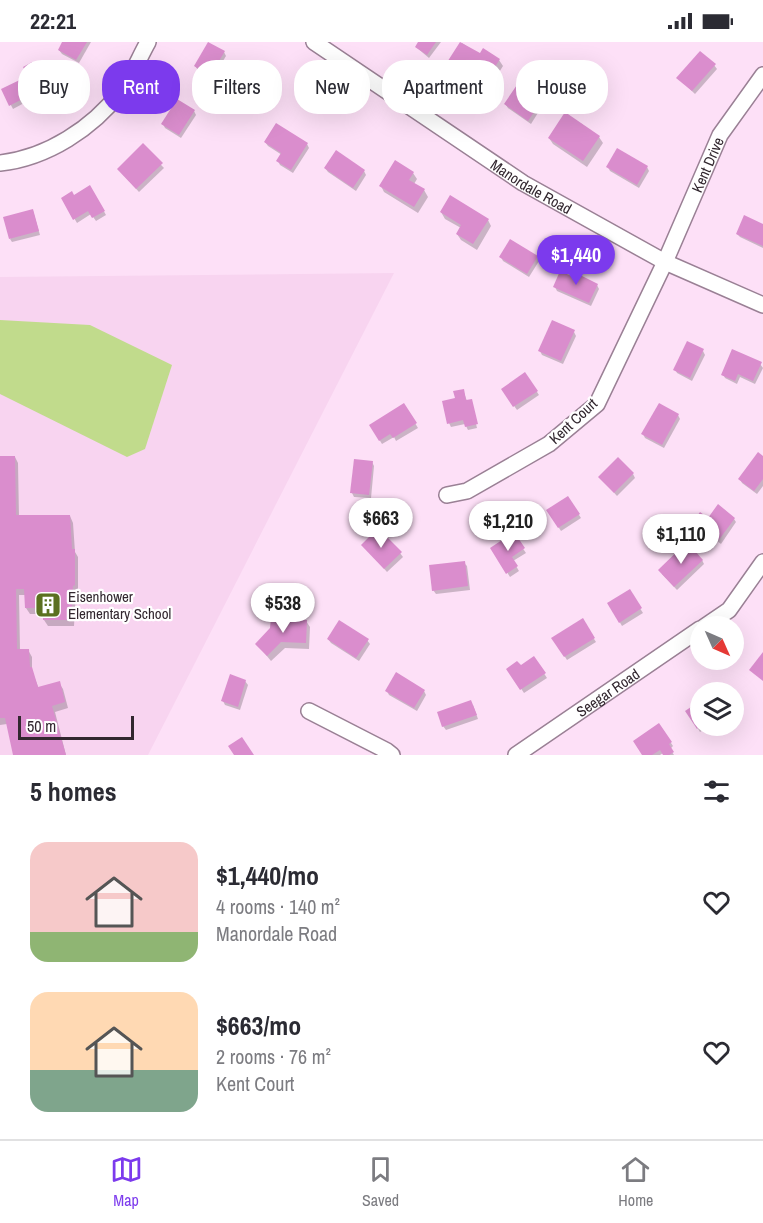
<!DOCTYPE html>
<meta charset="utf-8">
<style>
:root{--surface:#fff;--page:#f2f2f3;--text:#2b2b33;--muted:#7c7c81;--line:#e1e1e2;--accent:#7c3aed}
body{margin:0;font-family:"Archivo Narrow",sans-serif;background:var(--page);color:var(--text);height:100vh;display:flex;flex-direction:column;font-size:22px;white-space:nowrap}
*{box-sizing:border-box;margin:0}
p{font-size:20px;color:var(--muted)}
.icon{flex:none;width:33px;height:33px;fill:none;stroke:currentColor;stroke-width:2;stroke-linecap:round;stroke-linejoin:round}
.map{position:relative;height:713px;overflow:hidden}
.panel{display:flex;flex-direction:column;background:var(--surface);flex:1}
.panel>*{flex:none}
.guide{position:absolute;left:18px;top:18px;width:728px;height:54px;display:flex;gap:12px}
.needle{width:39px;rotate:135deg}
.buttons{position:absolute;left:690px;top:574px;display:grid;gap:12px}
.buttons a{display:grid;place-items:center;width:54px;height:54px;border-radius:50%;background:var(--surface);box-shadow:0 6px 24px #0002;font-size:30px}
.scale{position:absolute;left:18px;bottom:15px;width:116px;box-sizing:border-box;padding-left:6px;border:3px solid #32272f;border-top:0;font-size:16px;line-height:21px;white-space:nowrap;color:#32272f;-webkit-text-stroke:4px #fff;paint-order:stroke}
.price{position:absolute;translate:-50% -51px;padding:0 14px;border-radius:21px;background:#fff;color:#222;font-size:20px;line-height:39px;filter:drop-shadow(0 2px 3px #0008)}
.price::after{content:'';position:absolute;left:50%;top:36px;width:18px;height:14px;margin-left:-9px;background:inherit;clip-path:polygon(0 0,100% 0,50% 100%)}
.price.active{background:var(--accent);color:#fff}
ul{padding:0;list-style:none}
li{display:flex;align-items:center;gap:18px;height:150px;padding:0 30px}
li span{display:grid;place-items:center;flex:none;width:168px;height:120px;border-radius:18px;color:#555}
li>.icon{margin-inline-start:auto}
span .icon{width:72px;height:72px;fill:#fffc;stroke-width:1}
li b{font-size:26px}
h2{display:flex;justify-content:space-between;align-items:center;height:72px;padding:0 30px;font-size:26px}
.tag{padding:0 21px;border-radius:24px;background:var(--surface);box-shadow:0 6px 24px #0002;font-size:21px;line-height:54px}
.tag.active{background:var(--accent);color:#fff}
.status{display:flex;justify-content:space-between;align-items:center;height:42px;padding:0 30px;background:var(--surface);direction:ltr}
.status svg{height:16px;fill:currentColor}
.dock{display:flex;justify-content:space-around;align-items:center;height:84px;border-top:2px solid var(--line);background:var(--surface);font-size:16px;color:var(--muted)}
.dock a{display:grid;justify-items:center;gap:3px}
.dock .active{color:var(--accent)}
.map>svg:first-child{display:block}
</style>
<div class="status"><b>22:21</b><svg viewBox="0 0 49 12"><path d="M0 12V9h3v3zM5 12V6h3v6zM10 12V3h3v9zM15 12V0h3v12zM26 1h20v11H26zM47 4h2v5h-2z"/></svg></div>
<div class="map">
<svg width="763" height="713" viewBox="0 0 763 713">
<rect width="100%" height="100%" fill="#fde0f7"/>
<path fill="#f8d4f0" d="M 394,231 L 148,713 L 0,713 L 0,235 Z"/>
<path fill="#c1db8c" d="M 0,278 L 90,283 L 172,323 L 145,407 L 127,415 L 0,352 Z"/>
<g fill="#0003">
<path d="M 63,0 L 91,0 L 79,21 L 62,12 L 59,8 Z"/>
<path d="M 424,0 L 441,0 L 429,16 L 416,5 Z"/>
<path d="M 462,1 L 480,13 L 499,18 L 503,24 L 487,49 L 471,38 L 468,43 L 449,31 L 446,25 Z"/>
<path d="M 224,10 L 226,14 L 212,37 L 198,28 L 195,24 Z"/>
<path d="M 31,22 L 48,54 L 43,56 L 41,52 L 13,67 L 3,48 L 30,34 Z"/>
<path d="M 714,23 L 717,27 L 695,52 L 678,36 Z"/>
<path d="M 532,45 L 534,49 L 530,56 L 541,66 L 531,82 L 508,66 L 506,63 Z"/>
<path d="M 194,69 L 196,73 L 181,96 L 165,86 L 163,82 Z"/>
<path d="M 276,83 L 307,102 L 309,106 L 293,131 L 280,123 L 278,119 L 282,113 L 268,104 L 265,100 Z"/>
<path d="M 599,95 L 603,101 L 587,125 L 553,102 L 549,96 Z"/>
<path d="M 143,104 L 164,126 L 139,150 L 119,128 Z"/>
<path d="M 608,125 L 647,125 L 649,129 L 639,146 L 610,129 Z"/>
<path d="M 325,126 L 364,129 L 366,133 L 356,149 L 328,130 Z"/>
<path d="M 413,131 L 417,137 L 414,142 L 424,148 L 428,155 L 418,171 L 384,150 L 381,144 Z"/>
<path d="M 90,145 L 106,173 L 96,179 L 91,172 L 77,181 L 63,157 L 74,155 Z"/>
<path d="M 33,169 L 40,193 L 12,200 L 10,197 Z"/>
<path d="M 441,170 L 488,178 L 491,184 L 477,208 L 461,198 L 457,192 L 461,186 L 445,177 Z"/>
<path d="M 763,184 L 763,206 L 740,195 L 737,192 Z"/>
<path d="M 501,215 L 537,215 L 539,219 L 529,235 L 503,219 Z"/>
<path d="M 577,238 L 597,243 L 599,247 L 591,264 L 557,249 L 555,245 Z"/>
<path d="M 574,290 L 576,294 L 563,322 L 542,313 L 540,309 Z"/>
<path d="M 703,309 L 705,313 L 692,339 L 677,331 L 675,327 Z"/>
<path d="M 760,322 L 763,326 L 755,342 L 740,335 L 737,342 L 725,336 L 723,332 Z"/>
<path d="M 525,332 L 539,353 L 517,368 L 503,348 Z"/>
<path d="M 463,348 L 467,359 L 471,361 L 477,386 L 468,388 L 465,382 L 451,385 L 449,381 L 456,357 Z"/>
<path d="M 404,363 L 418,386 L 396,399 L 394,395 L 382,402 L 371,384 Z"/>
<path d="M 678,373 L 680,377 L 664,406 L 645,396 L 643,392 Z"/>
<path d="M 0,415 L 15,415 L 18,421 L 19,475 L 70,474 L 73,481 L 75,510 L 78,515 L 78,550 L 76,550 L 74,584 L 48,584 L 44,578 L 44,572 L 30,572 L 26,566 L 26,553 L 19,553 L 20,608 L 28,608 L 32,615 L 32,629 L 39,647 L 59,641 L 63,647 L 68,666 L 55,670 L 66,713 L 14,713 L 7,682 L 0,683 Z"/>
<path d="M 763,415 L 763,444 L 757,452 L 742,441 L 740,437 Z"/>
<path d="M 372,420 L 374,424 L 371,456 L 354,455 L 352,451 Z"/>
<path d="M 633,432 L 635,436 L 617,454 L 600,435 Z"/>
<path d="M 568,456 L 581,476 L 561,489 L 548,469 Z"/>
<path d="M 734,477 L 736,480 L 721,502 L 697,484 L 695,480 Z"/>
<path d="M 513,492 L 526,511 L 513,519 L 519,529 L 510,535 L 492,506 Z"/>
<path d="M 363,503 L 400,511 L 403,515 L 387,530 Z"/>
<path d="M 702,518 L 704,522 L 677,548 L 662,532 Z"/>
<path d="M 464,521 L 467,524 L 470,548 L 436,552 L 433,548 Z"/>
<path d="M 629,549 L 643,571 L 622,584 L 609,562 Z"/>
<path d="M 582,578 L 596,600 L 567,618 L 553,596 Z"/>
<path d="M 306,579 L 310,585 L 309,607 L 285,606 L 271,619 L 257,602 Z"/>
<path d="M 328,597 L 367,598 L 370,602 L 359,619 L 331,601 Z"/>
<path d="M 534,616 L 547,636 L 524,651 L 508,627 L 520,625 Z"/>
<path d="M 245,639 L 248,643 L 240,668 L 225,663 L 223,659 Z"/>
<path d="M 387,649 L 424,649 L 426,653 L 417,669 L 389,653 Z"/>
<path d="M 700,660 L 700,684 L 709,684 L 700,690 L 687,669 Z"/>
<path d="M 473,663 L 478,677 L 446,688 L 443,684 Z"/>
<path d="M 659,683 L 673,704 L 670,707 L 674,713 L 665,713 L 663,711 L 660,713 L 643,713 L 635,700 Z"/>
</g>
<g fill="#da8dcd">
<path d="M 62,0 L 87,0 L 76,18 L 58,8 Z"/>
<path d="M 208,0 L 225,9 L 210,34 L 194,24 Z"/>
<path d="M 418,0 L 436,0 L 427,13 L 415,5 Z"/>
<path d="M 460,0 L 480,11 L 483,6 L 500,17 L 483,43 L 467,33 L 464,38 L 444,25 Z"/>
<path d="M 700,9 L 716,22 L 692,49 L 676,36 Z"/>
<path d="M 32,20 L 47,49 L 40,53 L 38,49 L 9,64 L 1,47 L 28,34 L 23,25 Z"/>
<path d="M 521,37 L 533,44 L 528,53 L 540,61 L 528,79 L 504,62 Z"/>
<path d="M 177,57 L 195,68 L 179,93 L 161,82 Z"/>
<path d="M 565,70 L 600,94 L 583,119 L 548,96 Z"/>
<path d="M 276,81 L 308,101 L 291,128 L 276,119 L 281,111 L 264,100 Z"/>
<path d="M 143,101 L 163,121 L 136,147 L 117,127 Z"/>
<path d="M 617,106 L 648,124 L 637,143 L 606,125 Z"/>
<path d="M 336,108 L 365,128 L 353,146 L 324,126 Z"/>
<path d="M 395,118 L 414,130 L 409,138 L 425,147 L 414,165 L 379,144 Z"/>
<path d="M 90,143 L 105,169 L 92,176 L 88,169 L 73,178 L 61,156 L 72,149 L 74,153 Z"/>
<path d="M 450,153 L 489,177 L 473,202 L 456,192 L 461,183 L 440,170 Z"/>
<path d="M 33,167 L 39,189 L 9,197 L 3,175 Z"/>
<path d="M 744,173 L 763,182 L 763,204 L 736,192 Z"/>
<path d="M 510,197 L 538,214 L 527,232 L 499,215 Z"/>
<path d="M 560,229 L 576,236 L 578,232 L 598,242 L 589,261 L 553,245 Z"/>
<path d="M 552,278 L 575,288 L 561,319 L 538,309 Z"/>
<path d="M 687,299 L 704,307 L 690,336 L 673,328 Z"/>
<path d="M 732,307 L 762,320 L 753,339 L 738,332 L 735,339 L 721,333 Z"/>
<path d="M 525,330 L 538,349 L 513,365 L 501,347 Z"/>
<path d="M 464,347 L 466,358 L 472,357 L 478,382 L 465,385 L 463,378 L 447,382 L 442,359 L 455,356 L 453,349 Z"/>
<path d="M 404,361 L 417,381 L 393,396 L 390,392 L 379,399 L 369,383 Z"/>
<path d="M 659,361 L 679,372 L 662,403 L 641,392 Z"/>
<path d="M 758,410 L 763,414 L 763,437 L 754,449 L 738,437 Z"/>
<path d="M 0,414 L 15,414 L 16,473 L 70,473 L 72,507 L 75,507 L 75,543 L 73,544 L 71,578 L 43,578 L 43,566 L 25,566 L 24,547 L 16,547 L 17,607 L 29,607 L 30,625 L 32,625 L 38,645 L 60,639 L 65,660 L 52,664 L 66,713 L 13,713 L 5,676 L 0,676 Z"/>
<path d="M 618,415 L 634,431 L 614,451 L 598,435 Z"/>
<path d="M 354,417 L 373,419 L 369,453 L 350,451 Z"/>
<path d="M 568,454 L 580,472 L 558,486 L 546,468 Z"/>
<path d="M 718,462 L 735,476 L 718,499 L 693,480 L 700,470 L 708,476 Z"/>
<path d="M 378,486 L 402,510 L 384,527 L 361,503 Z"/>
<path d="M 514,490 L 525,506 L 512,515 L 518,524 L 506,532 L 490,506 Z"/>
<path d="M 687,500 L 703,518 L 674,545 L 658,528 Z"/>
<path d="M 465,519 L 468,544 L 432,549 L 429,523 Z"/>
<path d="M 630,547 L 642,566 L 619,581 L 607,561 Z"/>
<path d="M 271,576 L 307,578 L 306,601 L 281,600 L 267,614 L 255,602 L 270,586 Z"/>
<path d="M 583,576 L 595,596 L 564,615 L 551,596 Z"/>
<path d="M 339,578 L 369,597 L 356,616 L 327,597 Z"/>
<path d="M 763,610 L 763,639 L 749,628 Z"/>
<path d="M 534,614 L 546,631 L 520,648 L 506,627 L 517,619 L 521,623 Z"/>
<path d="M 396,630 L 425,648 L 414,666 L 385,649 Z"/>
<path d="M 230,632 L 246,638 L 238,665 L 221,659 Z"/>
<path d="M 471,658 L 477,673 L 442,685 L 437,670 Z"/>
<path d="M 700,659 L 700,684 L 697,687 L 685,669 Z"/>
<path d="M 659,681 L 672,700 L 669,702 L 674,710 L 669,713 L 663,713 L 660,708 L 652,713 L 642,713 L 633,699 Z"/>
<path d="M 242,695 L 254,713 L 234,713 L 228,704 Z"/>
</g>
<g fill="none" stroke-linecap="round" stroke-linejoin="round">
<defs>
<g id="street">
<path id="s1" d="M 314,0 L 523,141 L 665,220 L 763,263"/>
<path d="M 0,121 C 47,116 93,86 121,49 C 132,34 139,16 148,0"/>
<path id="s2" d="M 447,453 L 467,449 L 549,402 L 597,362 L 665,220 L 720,93 L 763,33"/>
<path d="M 704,585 L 729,568 L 763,520"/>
<path d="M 309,669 L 387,709 L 392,713"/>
<path id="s3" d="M 516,713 L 700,587"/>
</g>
</defs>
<use href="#street" stroke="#9a8095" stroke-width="18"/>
<use href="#street" stroke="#fff" stroke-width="15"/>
</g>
<defs>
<symbol id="building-square" viewBox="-11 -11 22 22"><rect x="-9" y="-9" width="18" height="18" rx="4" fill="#5b7020" stroke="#fff"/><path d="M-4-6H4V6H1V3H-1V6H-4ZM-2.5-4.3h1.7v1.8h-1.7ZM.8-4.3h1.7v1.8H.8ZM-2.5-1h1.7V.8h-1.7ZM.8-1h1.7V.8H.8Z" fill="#fff"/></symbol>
</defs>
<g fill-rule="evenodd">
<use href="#building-square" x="33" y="548" width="30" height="30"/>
</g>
<g text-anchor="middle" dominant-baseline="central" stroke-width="4.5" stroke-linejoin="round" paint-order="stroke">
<g font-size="15" fill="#32272f" stroke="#fff">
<text stroke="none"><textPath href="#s2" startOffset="441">Kent Drive</textPath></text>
<text stroke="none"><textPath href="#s1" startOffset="261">Manordale Road</textPath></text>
<text transform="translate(573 379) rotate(-43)">Kent Court</text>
<text stroke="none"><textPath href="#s3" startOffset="111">Seegar Road</textPath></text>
</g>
<g font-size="15" fill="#32272f" stroke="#fff" text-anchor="start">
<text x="68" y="554">Eisenhower<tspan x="68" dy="17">Elementary School</tspan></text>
</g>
</g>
</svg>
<div class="buttons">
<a><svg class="needle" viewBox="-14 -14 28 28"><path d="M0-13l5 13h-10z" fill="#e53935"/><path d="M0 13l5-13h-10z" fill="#7c7c81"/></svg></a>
<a><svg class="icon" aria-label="layers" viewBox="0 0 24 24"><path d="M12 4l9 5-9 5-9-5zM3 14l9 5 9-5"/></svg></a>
</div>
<div class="scale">50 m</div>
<b class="price active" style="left:576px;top:244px">$1,440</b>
<b class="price" style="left:381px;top:507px">$663</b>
<b class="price" style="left:508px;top:510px">$1,210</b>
<b class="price" style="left:681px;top:523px">$1,110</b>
<b class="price" style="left:283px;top:592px">$538</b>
<div class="guide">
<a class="tag">Buy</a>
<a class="tag active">Rent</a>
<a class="tag">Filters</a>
<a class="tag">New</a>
<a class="tag">Apartment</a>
<a class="tag">House</a>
</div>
</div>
<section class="panel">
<h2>5 homes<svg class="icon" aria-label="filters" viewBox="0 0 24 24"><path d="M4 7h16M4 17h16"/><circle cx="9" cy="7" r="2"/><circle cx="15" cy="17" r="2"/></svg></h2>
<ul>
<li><span style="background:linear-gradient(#f6c9c9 75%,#8fb573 0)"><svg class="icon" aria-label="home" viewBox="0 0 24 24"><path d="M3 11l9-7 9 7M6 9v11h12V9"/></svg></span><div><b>$1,440/mo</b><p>4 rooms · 140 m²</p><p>Manordale Road</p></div><svg class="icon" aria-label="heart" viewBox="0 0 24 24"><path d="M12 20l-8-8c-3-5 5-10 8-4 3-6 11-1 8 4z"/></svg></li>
<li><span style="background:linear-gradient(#ffd9b3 65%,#7fa58c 0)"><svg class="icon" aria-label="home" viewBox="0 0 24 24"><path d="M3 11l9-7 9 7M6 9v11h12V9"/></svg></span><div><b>$663/mo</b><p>2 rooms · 76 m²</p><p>Kent Court</p></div><svg class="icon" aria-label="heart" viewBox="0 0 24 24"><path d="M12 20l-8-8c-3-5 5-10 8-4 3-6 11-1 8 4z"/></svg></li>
</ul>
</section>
<nav class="dock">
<a class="active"><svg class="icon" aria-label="map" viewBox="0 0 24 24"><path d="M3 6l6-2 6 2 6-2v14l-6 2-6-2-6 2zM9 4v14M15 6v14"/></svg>Map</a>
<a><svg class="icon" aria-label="saved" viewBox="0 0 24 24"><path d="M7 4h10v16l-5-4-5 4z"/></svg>Saved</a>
<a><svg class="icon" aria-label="home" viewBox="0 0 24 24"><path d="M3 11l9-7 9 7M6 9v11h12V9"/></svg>Home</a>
</nav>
